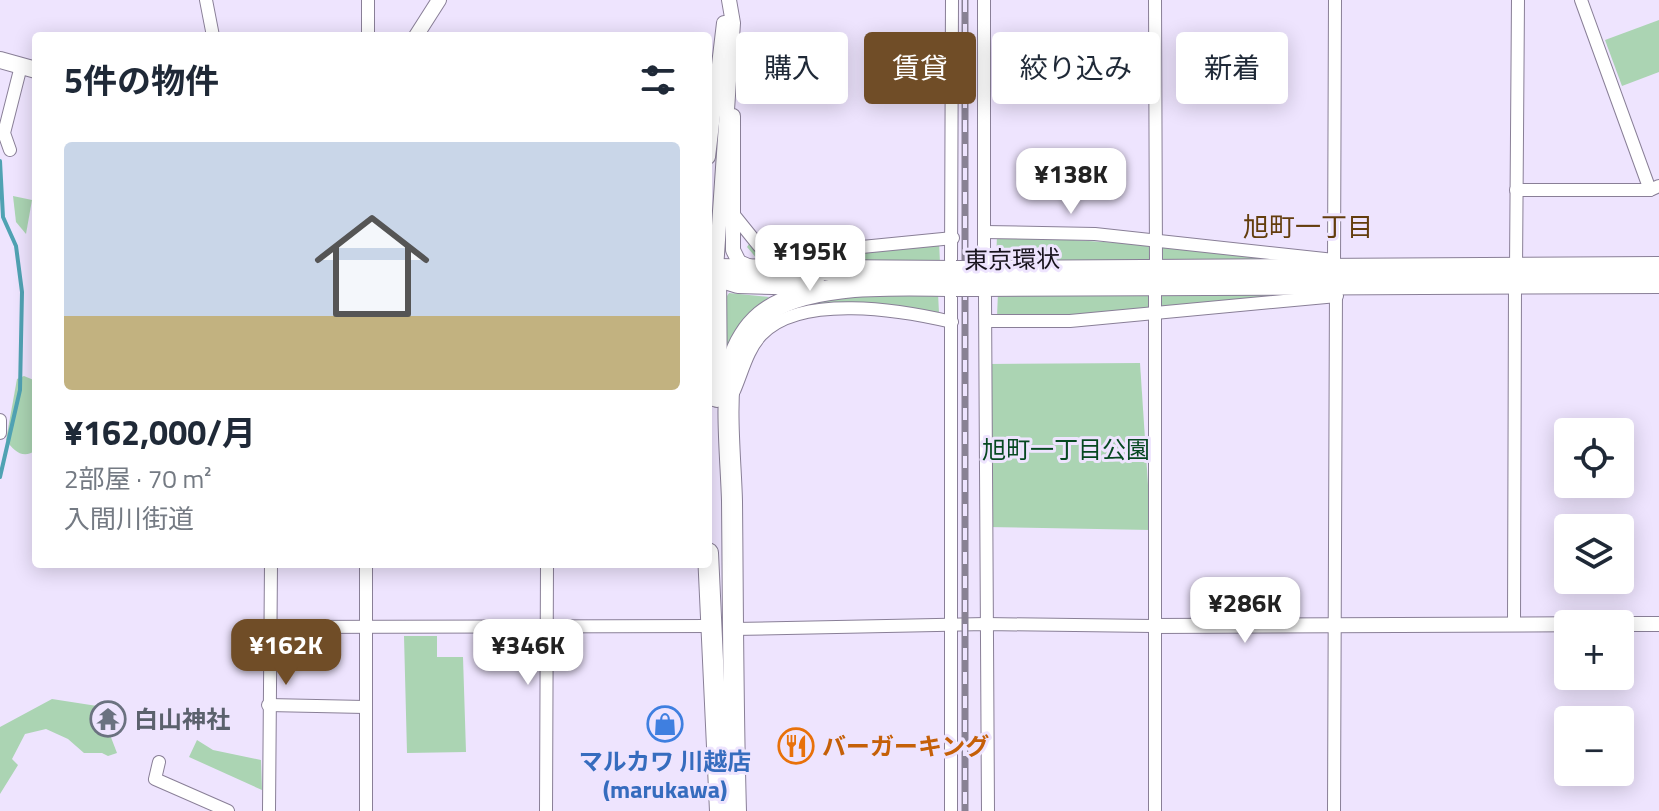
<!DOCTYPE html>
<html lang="ja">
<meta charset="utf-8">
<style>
:root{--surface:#fff;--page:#f2f2f3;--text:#1f2937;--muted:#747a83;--accent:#704d27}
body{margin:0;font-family:"Titillium Web","Noto Sans JP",sans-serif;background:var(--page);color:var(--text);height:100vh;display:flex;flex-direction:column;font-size:30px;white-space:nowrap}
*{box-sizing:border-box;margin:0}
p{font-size:26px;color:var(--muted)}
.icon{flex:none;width:44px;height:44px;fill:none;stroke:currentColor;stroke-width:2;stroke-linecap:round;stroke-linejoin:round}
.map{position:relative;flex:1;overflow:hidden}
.drawer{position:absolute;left:32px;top:32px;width:680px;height:536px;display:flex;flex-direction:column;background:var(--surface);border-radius:8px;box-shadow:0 4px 20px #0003}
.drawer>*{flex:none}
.top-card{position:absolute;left:736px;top:32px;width:760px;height:72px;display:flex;gap:16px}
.fabs{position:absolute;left:1554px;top:418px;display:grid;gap:16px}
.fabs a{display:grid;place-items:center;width:80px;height:80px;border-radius:8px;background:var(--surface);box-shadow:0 4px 20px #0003;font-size:40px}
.price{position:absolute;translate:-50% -68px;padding:0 18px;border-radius:16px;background:#fff;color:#222;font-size:26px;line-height:52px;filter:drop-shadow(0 2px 4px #0008)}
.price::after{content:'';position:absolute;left:50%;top:48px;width:24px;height:18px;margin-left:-12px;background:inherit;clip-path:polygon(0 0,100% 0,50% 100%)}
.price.selected{background:var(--accent);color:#fff}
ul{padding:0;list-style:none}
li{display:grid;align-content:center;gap:16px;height:424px;padding:0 32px}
li span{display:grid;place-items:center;height:248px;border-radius:8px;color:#555}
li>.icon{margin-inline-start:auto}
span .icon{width:144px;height:144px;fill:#fffc;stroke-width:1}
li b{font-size:34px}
h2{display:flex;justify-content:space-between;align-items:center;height:96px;padding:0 32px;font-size:34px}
.tag{padding:0 28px;border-radius:8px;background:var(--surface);box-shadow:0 4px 20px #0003;font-size:28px;line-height:72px}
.tag.selected{background:var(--accent);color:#fff}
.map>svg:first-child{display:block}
</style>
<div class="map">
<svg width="1659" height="811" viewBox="0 0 1659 811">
<rect width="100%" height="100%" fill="#eee4fe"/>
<g fill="#abd4b3">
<path d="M 1659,20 L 1659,72 L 1622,86 L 1605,40 Z"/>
<path d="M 13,196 L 32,200 L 26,234 L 16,222 Z"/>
<path d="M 997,235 L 1150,245 L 1150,262 L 996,262 Z"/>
<path d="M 939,241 L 940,263 L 758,260 L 747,247 L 749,244 L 763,256 L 774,258 Z"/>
<path d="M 1161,245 L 1307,260 L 1162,261 Z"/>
<path d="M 1326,290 L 1160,310 L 1160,292 Z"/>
<path d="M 998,292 L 1151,293 L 1151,308 L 1083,317 L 997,317 Z"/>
<path d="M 729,293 L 769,297 L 738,327 L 726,354 L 725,299 Z"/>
<path d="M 938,293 L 939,313 L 826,304 L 771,316 L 821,298 Z"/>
<path d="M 1140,363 L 1151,530 L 987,527 L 987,364 Z"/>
<path d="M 24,376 L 36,381 L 36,450 C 23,460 14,451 6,440 L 17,379 Z"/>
<path d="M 404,636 L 437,636 L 437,657 L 463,657 L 466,752 L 407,753 Z"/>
<path d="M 52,699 L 110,708 L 107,727 L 117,753 L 108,756 L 102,753 L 84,753 L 68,739 L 46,729 L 25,734 L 12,759 L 18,765 L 0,794 L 0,727 Z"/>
<path d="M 197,740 L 213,750 L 261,760 L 262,790 L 189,757 Z"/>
</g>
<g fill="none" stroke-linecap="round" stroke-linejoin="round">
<path stroke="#50a2b3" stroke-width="4" d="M 0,161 L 3,217 L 16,246 L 22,292 L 20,390 L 0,477"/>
<defs>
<g id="minor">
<path d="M 206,0 L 213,36"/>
<path d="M 368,0 L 368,36"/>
<path d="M 1155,0 L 1156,261"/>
<path d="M 1581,0 L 1650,190"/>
<path d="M 10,150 L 4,133 L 21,66"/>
<path d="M 1516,190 L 1650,190 L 1659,186"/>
<path d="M 734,215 L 759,246 L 781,255 L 953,238"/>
<path d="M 984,232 L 1095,234 L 1334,260"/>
<path d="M 951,260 L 952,0"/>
<path d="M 984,260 L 984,0"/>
<path d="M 1334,265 L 1335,0"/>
<path d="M 1516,269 L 1518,0"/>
<path d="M 1155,292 L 1155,811"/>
<path d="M 985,297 L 988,811"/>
<path d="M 987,321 L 1070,321 L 1337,296"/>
<path d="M 734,391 C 742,373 747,350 761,335 C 800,293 901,310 952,322"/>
<path d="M 0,420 L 0,433"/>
<path d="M 1514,623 L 1515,284"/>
<path d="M 269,627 L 712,626"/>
<path d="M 733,629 L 986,624 L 1153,626"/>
<path d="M 268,705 L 365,707"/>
<path d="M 159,762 L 155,779 L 228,811"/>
<path d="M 269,811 L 271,564"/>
<path d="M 366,811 L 366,564"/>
<path d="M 546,811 L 547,564"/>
<path d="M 951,811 L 951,296"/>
<path d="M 1334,811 L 1336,285"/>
</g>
<g id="tertiary">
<path d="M 416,36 L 439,0"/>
<path d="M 733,116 L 733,250 L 739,262 L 753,268"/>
<path d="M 708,157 L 724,23"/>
<path d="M 716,269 L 733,23 L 729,0"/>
<path d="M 1620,624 L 1659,624"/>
<path d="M 1153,626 L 1614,624"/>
</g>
<path id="secondary" d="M 0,60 L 36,70"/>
<g id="trunk">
<path d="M 708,269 L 956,271"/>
<path d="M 716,269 L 717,397"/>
<path d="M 978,271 L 1659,267"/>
<path d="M 709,274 L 738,283 L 815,285"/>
<path d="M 978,286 L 1659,283"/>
<path d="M 708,553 L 720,811"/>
<path d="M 736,811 C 733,708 733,604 732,501 C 731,461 724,399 733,361 C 737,344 748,327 761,316 C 805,279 901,286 956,286"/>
</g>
</defs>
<use href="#minor" stroke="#897f97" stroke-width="14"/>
<use href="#tertiary" stroke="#897f97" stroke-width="16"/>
<use href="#secondary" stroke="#897f97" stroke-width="18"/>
<use href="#trunk" stroke="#897f97" stroke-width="22"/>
<use href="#minor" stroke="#fff" stroke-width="12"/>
<use href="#tertiary" stroke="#fff" stroke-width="14"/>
<use href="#secondary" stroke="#fff" stroke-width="16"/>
<use href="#trunk" stroke="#fff" stroke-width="20"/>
<defs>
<path id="rail" d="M 965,0 L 965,811"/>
</defs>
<use href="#rail" stroke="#898294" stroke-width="7"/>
<use href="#rail" stroke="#eee4fe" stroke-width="4" stroke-dasharray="12" stroke-linecap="butt"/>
<defs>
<g id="trunk-bridge">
<path d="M 956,271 L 978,271"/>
<path d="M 956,286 L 978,286"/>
</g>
</defs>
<use href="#trunk-bridge" stroke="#897f97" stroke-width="22" stroke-linecap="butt"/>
<use href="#trunk-bridge" stroke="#fff" stroke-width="20"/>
</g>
<defs>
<symbol id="temple-ring" viewBox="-11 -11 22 22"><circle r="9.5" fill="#eee4fe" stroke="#6b7280" stroke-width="1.5"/><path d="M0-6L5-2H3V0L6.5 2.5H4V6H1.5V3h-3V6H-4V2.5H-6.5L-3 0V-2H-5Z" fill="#6b7280"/></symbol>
<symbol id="shop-ring" viewBox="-11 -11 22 22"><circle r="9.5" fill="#eee4fe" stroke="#3f7fe0" stroke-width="1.5"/><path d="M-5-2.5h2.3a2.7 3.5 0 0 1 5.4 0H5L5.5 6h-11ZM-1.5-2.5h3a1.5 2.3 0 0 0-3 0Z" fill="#3f7fe0"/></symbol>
<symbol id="restaurant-ring" viewBox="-11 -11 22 22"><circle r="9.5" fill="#eee4fe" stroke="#e8710a" stroke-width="1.5"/><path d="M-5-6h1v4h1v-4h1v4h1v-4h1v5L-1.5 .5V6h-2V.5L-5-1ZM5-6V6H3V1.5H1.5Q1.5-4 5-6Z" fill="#e8710a"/></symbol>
</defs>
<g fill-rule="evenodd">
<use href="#temple-ring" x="88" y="699" width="40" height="40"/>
<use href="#shop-ring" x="645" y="704" width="40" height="40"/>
<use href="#restaurant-ring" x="776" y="726" width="40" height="40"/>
</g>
<g text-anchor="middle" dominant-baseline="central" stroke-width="6" stroke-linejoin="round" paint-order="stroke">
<g font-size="24" fill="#17131c" stroke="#eee4fe">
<text transform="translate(1012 259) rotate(-1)">東京環状</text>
</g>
<g font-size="24" fill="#064821" stroke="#eee4fe">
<text x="1066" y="449">旭町一丁目公園</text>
</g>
<g font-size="24" font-weight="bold" fill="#5b616d" stroke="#eee4fe" text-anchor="start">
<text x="134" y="719">白山神社</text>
</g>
<g font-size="24" font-weight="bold" fill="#c56008" stroke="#eee4fe" text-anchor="start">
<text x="822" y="746">バーガーキング</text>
</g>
<g font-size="24" font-weight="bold" fill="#366cbe" stroke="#eee4fe">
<text x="665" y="761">マルカワ 川越店<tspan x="665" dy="28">(marukawa)</tspan></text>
</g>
<g font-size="26" fill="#633d0d" stroke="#eee4fe">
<text x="1308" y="226">旭町一丁目</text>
</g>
</g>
</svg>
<div class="fabs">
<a><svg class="icon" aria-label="locate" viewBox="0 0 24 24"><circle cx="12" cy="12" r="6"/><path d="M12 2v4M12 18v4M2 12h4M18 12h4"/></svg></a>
<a><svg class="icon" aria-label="layers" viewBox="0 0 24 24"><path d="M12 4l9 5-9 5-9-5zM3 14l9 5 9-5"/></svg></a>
<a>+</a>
<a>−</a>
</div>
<b class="price" style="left:1071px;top:216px">¥138K</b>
<b class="price" style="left:810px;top:293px">¥195K</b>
<b class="price" style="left:1245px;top:645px">¥286K</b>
<b class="price selected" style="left:286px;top:687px">¥162K</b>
<b class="price" style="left:528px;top:687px">¥346K</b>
<div class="top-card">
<a class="tag">購入</a>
<a class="tag selected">賃貸</a>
<a class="tag">絞り込み</a>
<a class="tag">新着</a>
</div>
<section class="drawer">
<h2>5件の物件<svg class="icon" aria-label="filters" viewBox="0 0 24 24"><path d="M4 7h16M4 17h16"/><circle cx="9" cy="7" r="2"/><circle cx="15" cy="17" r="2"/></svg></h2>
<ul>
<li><span style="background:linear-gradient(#c9d6e8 70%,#c2b280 0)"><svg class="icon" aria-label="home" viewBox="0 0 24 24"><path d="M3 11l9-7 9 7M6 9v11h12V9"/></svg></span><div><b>¥162,000/月</b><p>2部屋 · 70 m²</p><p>入間川街道</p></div></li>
</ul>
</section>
</div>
